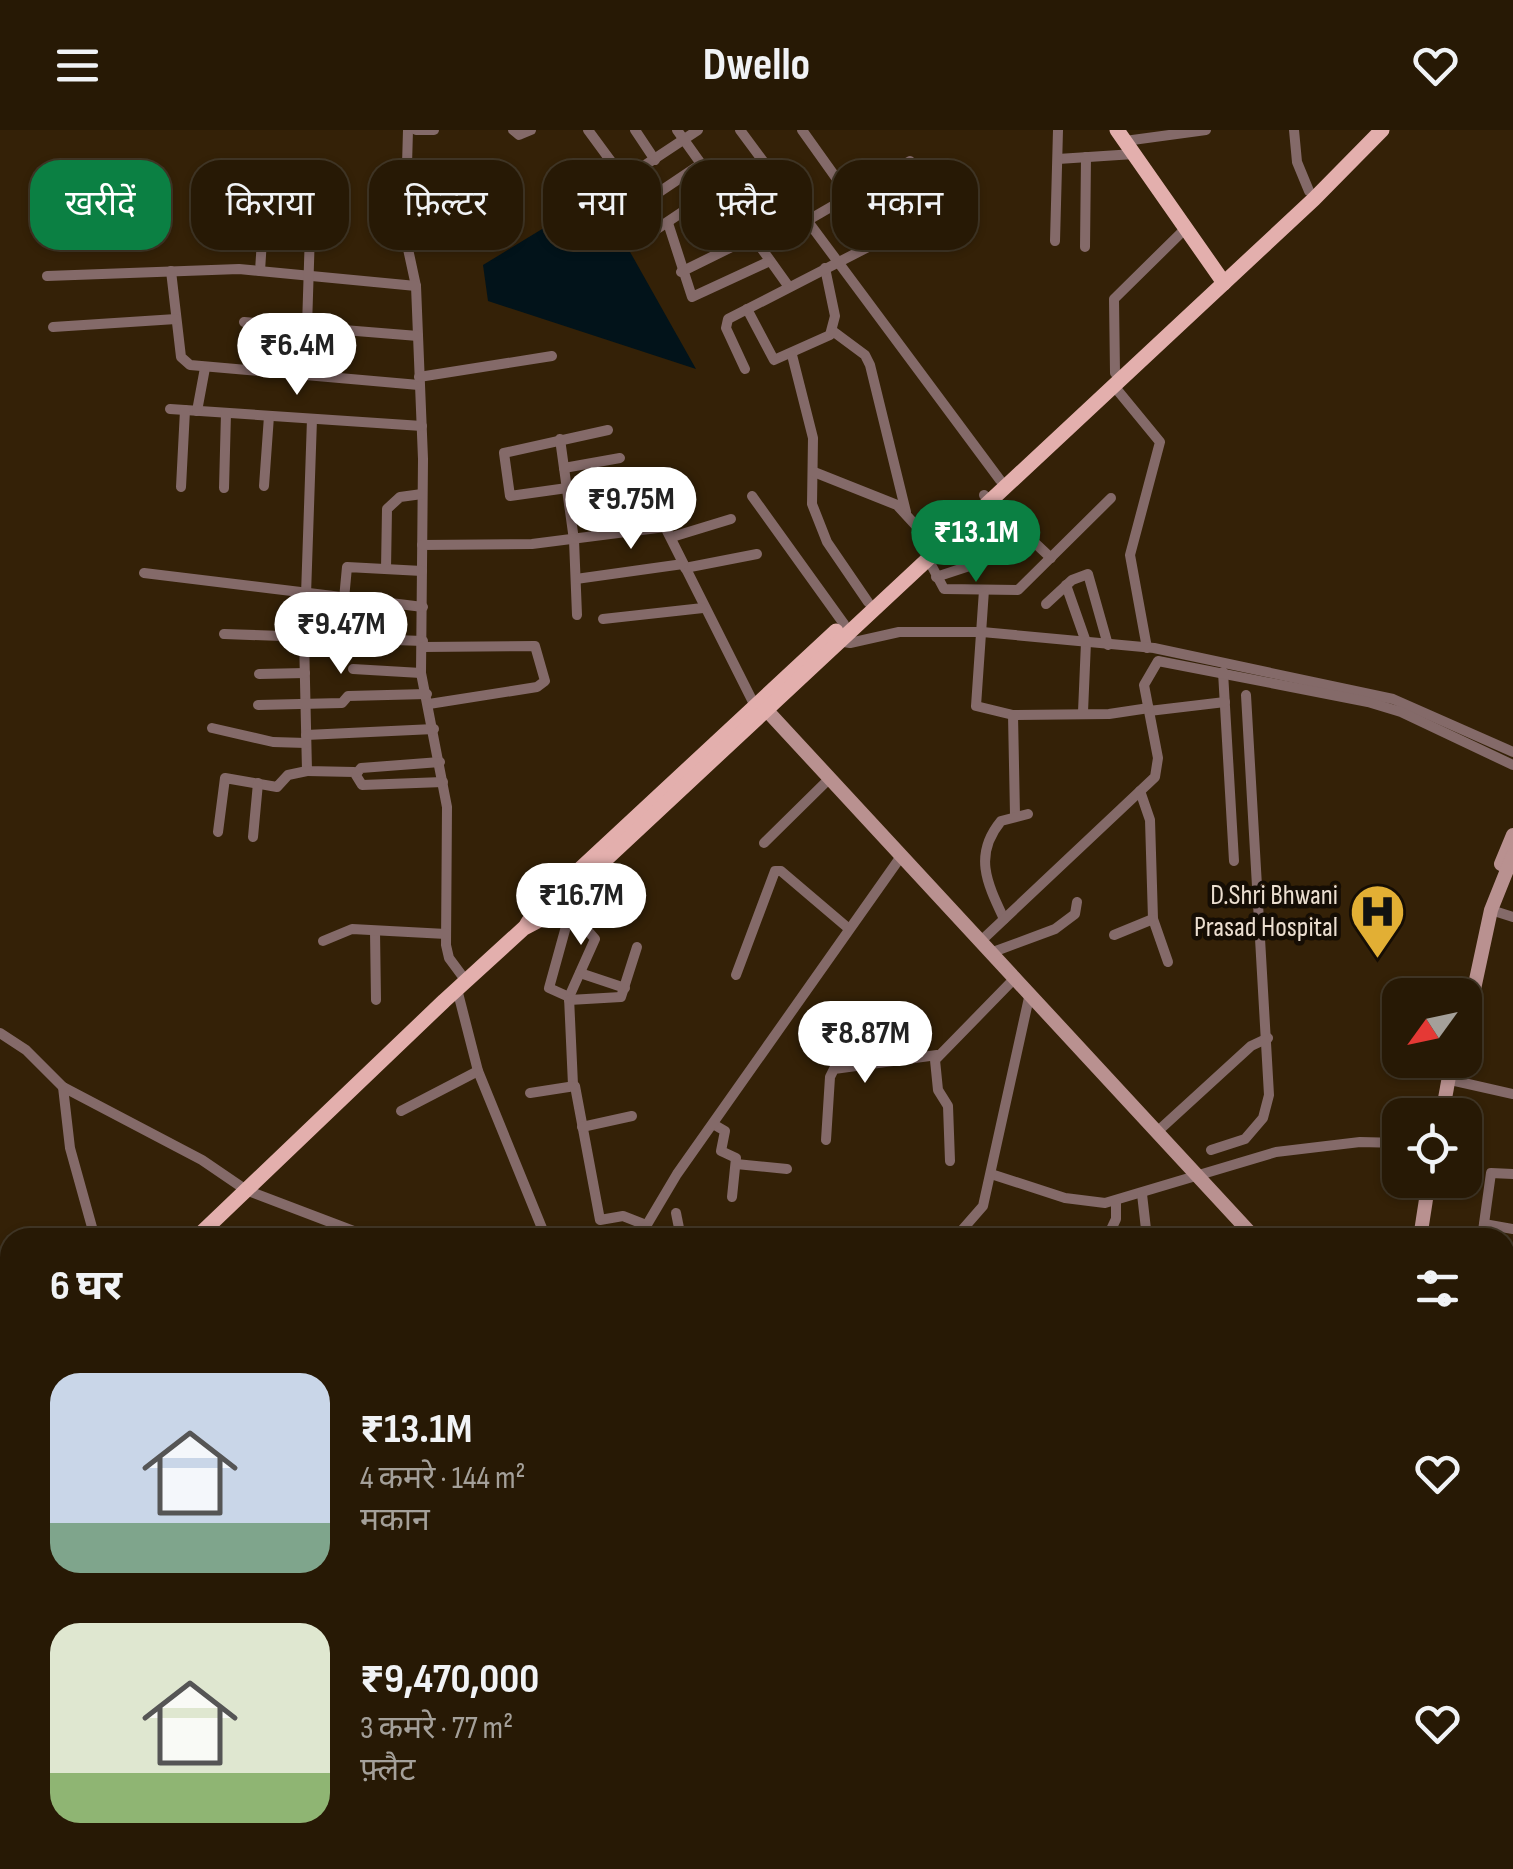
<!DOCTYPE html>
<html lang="hi">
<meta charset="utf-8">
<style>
:root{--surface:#271905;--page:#332613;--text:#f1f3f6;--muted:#a4a09a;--line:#433827;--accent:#0b8043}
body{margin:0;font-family:"Sofia Sans Condensed","Noto Sans Devanagari",sans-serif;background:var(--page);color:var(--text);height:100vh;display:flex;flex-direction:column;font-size:38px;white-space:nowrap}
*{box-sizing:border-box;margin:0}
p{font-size:32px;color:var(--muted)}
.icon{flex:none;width:55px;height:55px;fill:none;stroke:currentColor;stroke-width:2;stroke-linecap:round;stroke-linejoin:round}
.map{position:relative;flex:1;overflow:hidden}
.panel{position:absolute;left:0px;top:1098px;width:1515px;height:642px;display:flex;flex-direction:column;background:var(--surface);border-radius:30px 30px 0 0;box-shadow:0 2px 8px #0004,0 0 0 2px var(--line)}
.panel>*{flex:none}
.guide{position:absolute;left:30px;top:30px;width:1000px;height:90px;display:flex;gap:20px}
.needle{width:65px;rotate:237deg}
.fabs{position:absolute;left:1382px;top:848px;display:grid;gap:20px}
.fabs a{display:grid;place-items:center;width:100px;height:100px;border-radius:20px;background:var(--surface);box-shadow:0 2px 8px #0004,0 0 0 2px var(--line);font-size:50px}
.price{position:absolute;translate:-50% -85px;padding:0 22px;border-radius:35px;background:#fff;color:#222;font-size:32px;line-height:65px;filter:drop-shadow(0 2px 5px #0008)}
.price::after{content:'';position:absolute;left:50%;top:60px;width:30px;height:22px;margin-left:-15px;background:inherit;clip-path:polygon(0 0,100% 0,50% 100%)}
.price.active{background:var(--accent);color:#fff}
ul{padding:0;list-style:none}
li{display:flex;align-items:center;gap:30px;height:250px;padding:0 50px}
li span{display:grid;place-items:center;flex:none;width:280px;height:200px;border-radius:30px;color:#555}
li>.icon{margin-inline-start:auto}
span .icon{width:120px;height:120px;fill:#fffc;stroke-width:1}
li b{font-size:42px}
h2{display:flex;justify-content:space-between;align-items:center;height:120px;padding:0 50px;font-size:42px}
.chip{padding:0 35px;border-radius:30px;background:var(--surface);box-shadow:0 2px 8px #0004,0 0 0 2px var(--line);font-size:35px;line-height:90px}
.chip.active{background:var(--accent);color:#fff}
header{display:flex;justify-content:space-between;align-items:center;height:130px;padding:0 50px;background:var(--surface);font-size:45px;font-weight:700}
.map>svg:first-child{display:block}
</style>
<header><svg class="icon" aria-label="menu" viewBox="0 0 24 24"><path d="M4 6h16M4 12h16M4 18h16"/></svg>Dwello<svg class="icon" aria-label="heart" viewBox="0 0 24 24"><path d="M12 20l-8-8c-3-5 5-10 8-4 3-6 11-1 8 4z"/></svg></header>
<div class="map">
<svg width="1513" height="1739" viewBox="0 0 1513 1739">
<rect width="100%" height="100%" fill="#342107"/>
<path fill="#02131a" d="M 598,65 L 696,239 L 488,171 L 483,135 Z"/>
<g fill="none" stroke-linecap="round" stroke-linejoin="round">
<g stroke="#846a69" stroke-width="10">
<path d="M 408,0 L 405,105 L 416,156 L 423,329 L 421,543 L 447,677 L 446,815 L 449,828 L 466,851"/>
<path d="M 416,0 L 434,0"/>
<path d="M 513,0 L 519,5 L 531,0"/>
<path d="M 588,0 L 624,49 L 698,0"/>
<path d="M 635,0 L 655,30"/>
<path d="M 677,0 L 789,157"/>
<path d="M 740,0 L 1000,350"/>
<path d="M 802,0 L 849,66"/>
<path d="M 1294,0 L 1297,32 L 1309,61"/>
<path d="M 1125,11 L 1206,0"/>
<path d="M 1058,29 L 1134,24"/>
<path d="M 624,49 L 642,109 L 718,58"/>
<path d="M 631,81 L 701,34"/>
<path d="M 805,92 L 910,31"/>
<path d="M 668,93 L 692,167 L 770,131"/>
<path d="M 1055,111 L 1058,0"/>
<path d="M 1085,117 L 1086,27"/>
<path d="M 171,141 L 181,227 L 190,235 L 419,255"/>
<path d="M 260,141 L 263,94"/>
<path d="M 681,142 L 752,107"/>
<path d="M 47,146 L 239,139 L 416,156"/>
<path d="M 747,179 L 774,230 L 830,205 L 835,186 L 825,138"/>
<path d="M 244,192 L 418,206"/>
<path d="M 53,197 L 176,189"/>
<path d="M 307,197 L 310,102"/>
<path d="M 834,202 L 865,225 L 870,235 L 906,382"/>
<path d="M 792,225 L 813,308 L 812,374 L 827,412 L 868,472"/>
<path d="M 745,239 L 726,198 L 728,189 L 909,96"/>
<path d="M 1115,243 L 1114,169 L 1186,98"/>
<path d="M 419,247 L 552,226"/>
<path d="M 1114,256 L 1160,312 L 1130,425 L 1147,518"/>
<path d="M 170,279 L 422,296"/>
<path d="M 197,281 L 205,238"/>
<path d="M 560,309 L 574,410 L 577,485"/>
<path d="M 564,338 L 620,328"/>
<path d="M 814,342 L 897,375 L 932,413"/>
<path d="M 264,356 L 269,286"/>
<path d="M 181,357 L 185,280"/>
<path d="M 224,358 L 226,283"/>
<path d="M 567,358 L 510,366 L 504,323 L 608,300"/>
<path d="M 984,365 L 1051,428"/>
<path d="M 752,366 L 844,494"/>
<path d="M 569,373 L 629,361"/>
<path d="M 672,407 L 731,389"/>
<path d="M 422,415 L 532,414 L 665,397 L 755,576"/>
<path d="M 928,429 L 944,459 L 1018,460 L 1111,368"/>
<path d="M 685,438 L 757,424"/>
<path d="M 386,439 L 387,379 L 400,367 L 422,364"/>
<path d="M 144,443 L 423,477"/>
<path d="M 936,447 L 1003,425"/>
<path d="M 576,449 L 683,434"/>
<path d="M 1066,455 L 1086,512 L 1083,582"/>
<path d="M 984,460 L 976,576 L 1013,585"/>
<path d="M 306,465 L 312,289"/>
<path d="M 344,469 L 347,437 L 422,441"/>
<path d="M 1046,474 L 1072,450 L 1088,444 L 1108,515"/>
<path d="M 603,489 L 703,478"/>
<path d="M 224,504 L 423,511"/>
<path d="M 304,507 L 307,641 L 354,642 L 362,655 L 443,652"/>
<path d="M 838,511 L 850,513 L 899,502 L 982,502 L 1154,518 L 1393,569 L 1513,622"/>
<path d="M 423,517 L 535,516 L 545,551 L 537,557 L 429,574"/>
<path d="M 353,539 L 421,543"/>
<path d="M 1223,542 L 1234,731"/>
<path d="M 259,544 L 305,543"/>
<path d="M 258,575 L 342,573 L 348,566 L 427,564"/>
<path d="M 1149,581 L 1225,572"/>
<path d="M 212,598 L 273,612 L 306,613"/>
<path d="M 306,605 L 434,599"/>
<path d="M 357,643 L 361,638 L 440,632"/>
<path d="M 1140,661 L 1150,690 L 1153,789 L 1168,832"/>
<path d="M 1015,685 L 1013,585 L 1109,584 L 1149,578"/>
<path d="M 218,702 L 225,648 L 277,657 L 288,645 L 307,641"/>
<path d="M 253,707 L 258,653"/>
<path d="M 764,713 L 830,648"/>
<path d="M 562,771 L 595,809 L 569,867 L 573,955"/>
<path d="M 1491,780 L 1513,787"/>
<path d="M 1004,789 C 987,753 973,725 1001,691 L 1028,684"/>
<path d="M 375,801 L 376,870"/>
<path d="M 1114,805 L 1153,789"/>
<path d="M 982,810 L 1155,647 L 1158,628 L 1144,555 L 1158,531 L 1368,572 L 1401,582 L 1513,635"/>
<path d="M 323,811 L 352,799 L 446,804"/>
<path d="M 993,822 L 1055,799 L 1075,784 L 1077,772"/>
<path d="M 580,843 L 625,858"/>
<path d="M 736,845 L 775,741 L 781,741 L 848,798"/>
<path d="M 457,859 L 478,941 L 546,1108"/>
<path d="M 569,867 L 549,858 L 570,782"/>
<path d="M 569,870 L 621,867 L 637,817"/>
<path d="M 0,903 L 26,920 L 63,957 L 202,1030 L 246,1060 L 372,1108"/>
<path d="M 1455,951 L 1513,964"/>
<path d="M 63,957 L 70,1018 L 95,1108"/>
<path d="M 530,963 L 575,956 L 600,1090 L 623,1086 L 646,1095"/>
<path d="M 401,981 L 478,941"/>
<path d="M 713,994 L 725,1001 L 721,1021 L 736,1028 L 732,1067"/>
<path d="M 582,997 L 632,986"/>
<path d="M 1158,1001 L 1251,916 L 1268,908"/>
<path d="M 826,1010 L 830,947 L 834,939 L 937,925"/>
<path d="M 1211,1020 L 1245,1009 L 1263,988 L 1269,965 L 1246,565"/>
<path d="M 950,1031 L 948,976 L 938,960 L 935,930 L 1016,847"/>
<path d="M 736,1034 L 787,1039"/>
<path d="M 991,1044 L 1065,1068 L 1105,1073 L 1276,1022 L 1360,1012 L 1400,1013"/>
<path d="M 1142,1064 L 1147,1108"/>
<path d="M 676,1083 L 681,1108"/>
<path d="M 1484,1094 L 1513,1099"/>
<path d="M 960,1103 L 1004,1108"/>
<path d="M 639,1108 L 677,1044 L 902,725"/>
<path d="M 955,1108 L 983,1076 L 1030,863"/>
<path d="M 1107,1108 L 1116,1089 L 1116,1071"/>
<path d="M 1482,1108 L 1491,1043 L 1513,1044"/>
<path d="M 1505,1149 L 1513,1150"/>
<path d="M 1505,1424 L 1513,1420"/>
<path d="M 0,1501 L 10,1506"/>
<path d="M 1505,1552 L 1513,1552"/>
<path d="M 1505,1609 L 1513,1622"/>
<path d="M 0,1690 L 10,1690"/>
<path d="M 232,1730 L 237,1739"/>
<path d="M 426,1730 L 431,1739"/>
<path d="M 883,1730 L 885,1739"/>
<path d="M 1263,1730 L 1271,1739"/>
<path d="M 56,1739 L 63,1730"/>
<path d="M 499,1739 L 499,1730"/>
<path d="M 666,1739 L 666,1730"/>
<path d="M 1015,1739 L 1024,1730"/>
<path d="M 1066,1739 L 1070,1730"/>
</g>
<g stroke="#b99190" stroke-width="14">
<path d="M 760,573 L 1255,1108"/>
<path d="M 1501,734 L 1513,705"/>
<path d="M 1465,901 L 1491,780 L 1513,725"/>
<path d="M 1442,985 L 1452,930"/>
<path d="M 1420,1108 L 1429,1050"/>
<path d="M 1505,1283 L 1513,1284"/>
<path d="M 1334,1739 L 1337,1730"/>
</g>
<g stroke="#e3afad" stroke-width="15">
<path d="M 1117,0 L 1224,153"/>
<path d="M 527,794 L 537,779 L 836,501"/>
<path d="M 196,1108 L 444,871 L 524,798 L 543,788 L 1314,69 L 1382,0"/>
<path d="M 0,1286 L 10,1277"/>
</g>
</g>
<defs>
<symbol id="hospital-pin" viewBox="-11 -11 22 30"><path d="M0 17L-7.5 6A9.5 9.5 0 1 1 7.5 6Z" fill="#e2af34" stroke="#150d04"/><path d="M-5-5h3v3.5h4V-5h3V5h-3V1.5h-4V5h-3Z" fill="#111"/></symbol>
</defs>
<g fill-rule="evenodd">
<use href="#hospital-pin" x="1346" y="750" width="63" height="86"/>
</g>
<g text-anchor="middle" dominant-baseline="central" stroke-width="9" stroke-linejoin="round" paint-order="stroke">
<g font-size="28" fill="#ebded0" stroke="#150d04" text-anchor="end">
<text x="1338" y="765">D.Shri Bhwani<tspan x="1338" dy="32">Prasad Hospital</tspan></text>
</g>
</g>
</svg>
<div class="fabs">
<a><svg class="needle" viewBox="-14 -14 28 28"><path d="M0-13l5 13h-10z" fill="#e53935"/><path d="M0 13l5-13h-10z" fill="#a4a09a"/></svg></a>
<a><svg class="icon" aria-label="locate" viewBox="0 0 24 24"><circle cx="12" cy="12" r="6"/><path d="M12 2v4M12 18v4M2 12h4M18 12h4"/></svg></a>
</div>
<b class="price" style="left:297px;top:268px">₹6.4M</b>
<b class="price" style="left:631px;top:422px">₹9.75M</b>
<b class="price active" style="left:976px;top:455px">₹13.1M</b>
<b class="price" style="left:341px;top:547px">₹9.47M</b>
<b class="price" style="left:581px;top:818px">₹16.7M</b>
<b class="price" style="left:865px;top:956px">₹8.87M</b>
<div class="guide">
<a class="chip active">खरीदें</a>
<a class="chip">किराया</a>
<a class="chip">फ़िल्टर</a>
<a class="chip">नया</a>
<a class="chip">फ़्लैट</a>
<a class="chip">मकान</a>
</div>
<section class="panel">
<h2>6 घर<svg class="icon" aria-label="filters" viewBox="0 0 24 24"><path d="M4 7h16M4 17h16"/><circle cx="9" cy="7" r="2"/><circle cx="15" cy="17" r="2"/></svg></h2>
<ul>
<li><span style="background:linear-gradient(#c9d6e8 75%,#7fa58c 0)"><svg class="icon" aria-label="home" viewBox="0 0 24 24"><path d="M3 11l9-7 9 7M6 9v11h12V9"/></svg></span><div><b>₹13.1M</b><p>4 कमरे · 144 m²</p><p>मकान</p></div><svg class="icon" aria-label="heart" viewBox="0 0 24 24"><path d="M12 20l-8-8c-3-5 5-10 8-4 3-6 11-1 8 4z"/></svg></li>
<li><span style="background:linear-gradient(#dfe7d0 75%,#8fb573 0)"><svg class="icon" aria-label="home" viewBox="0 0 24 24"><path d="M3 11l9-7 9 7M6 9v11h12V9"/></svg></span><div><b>₹9,470,000</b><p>3 कमरे · 77 m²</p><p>फ़्लैट</p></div><svg class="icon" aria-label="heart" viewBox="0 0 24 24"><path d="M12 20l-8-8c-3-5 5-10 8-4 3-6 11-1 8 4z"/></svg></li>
</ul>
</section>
</div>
